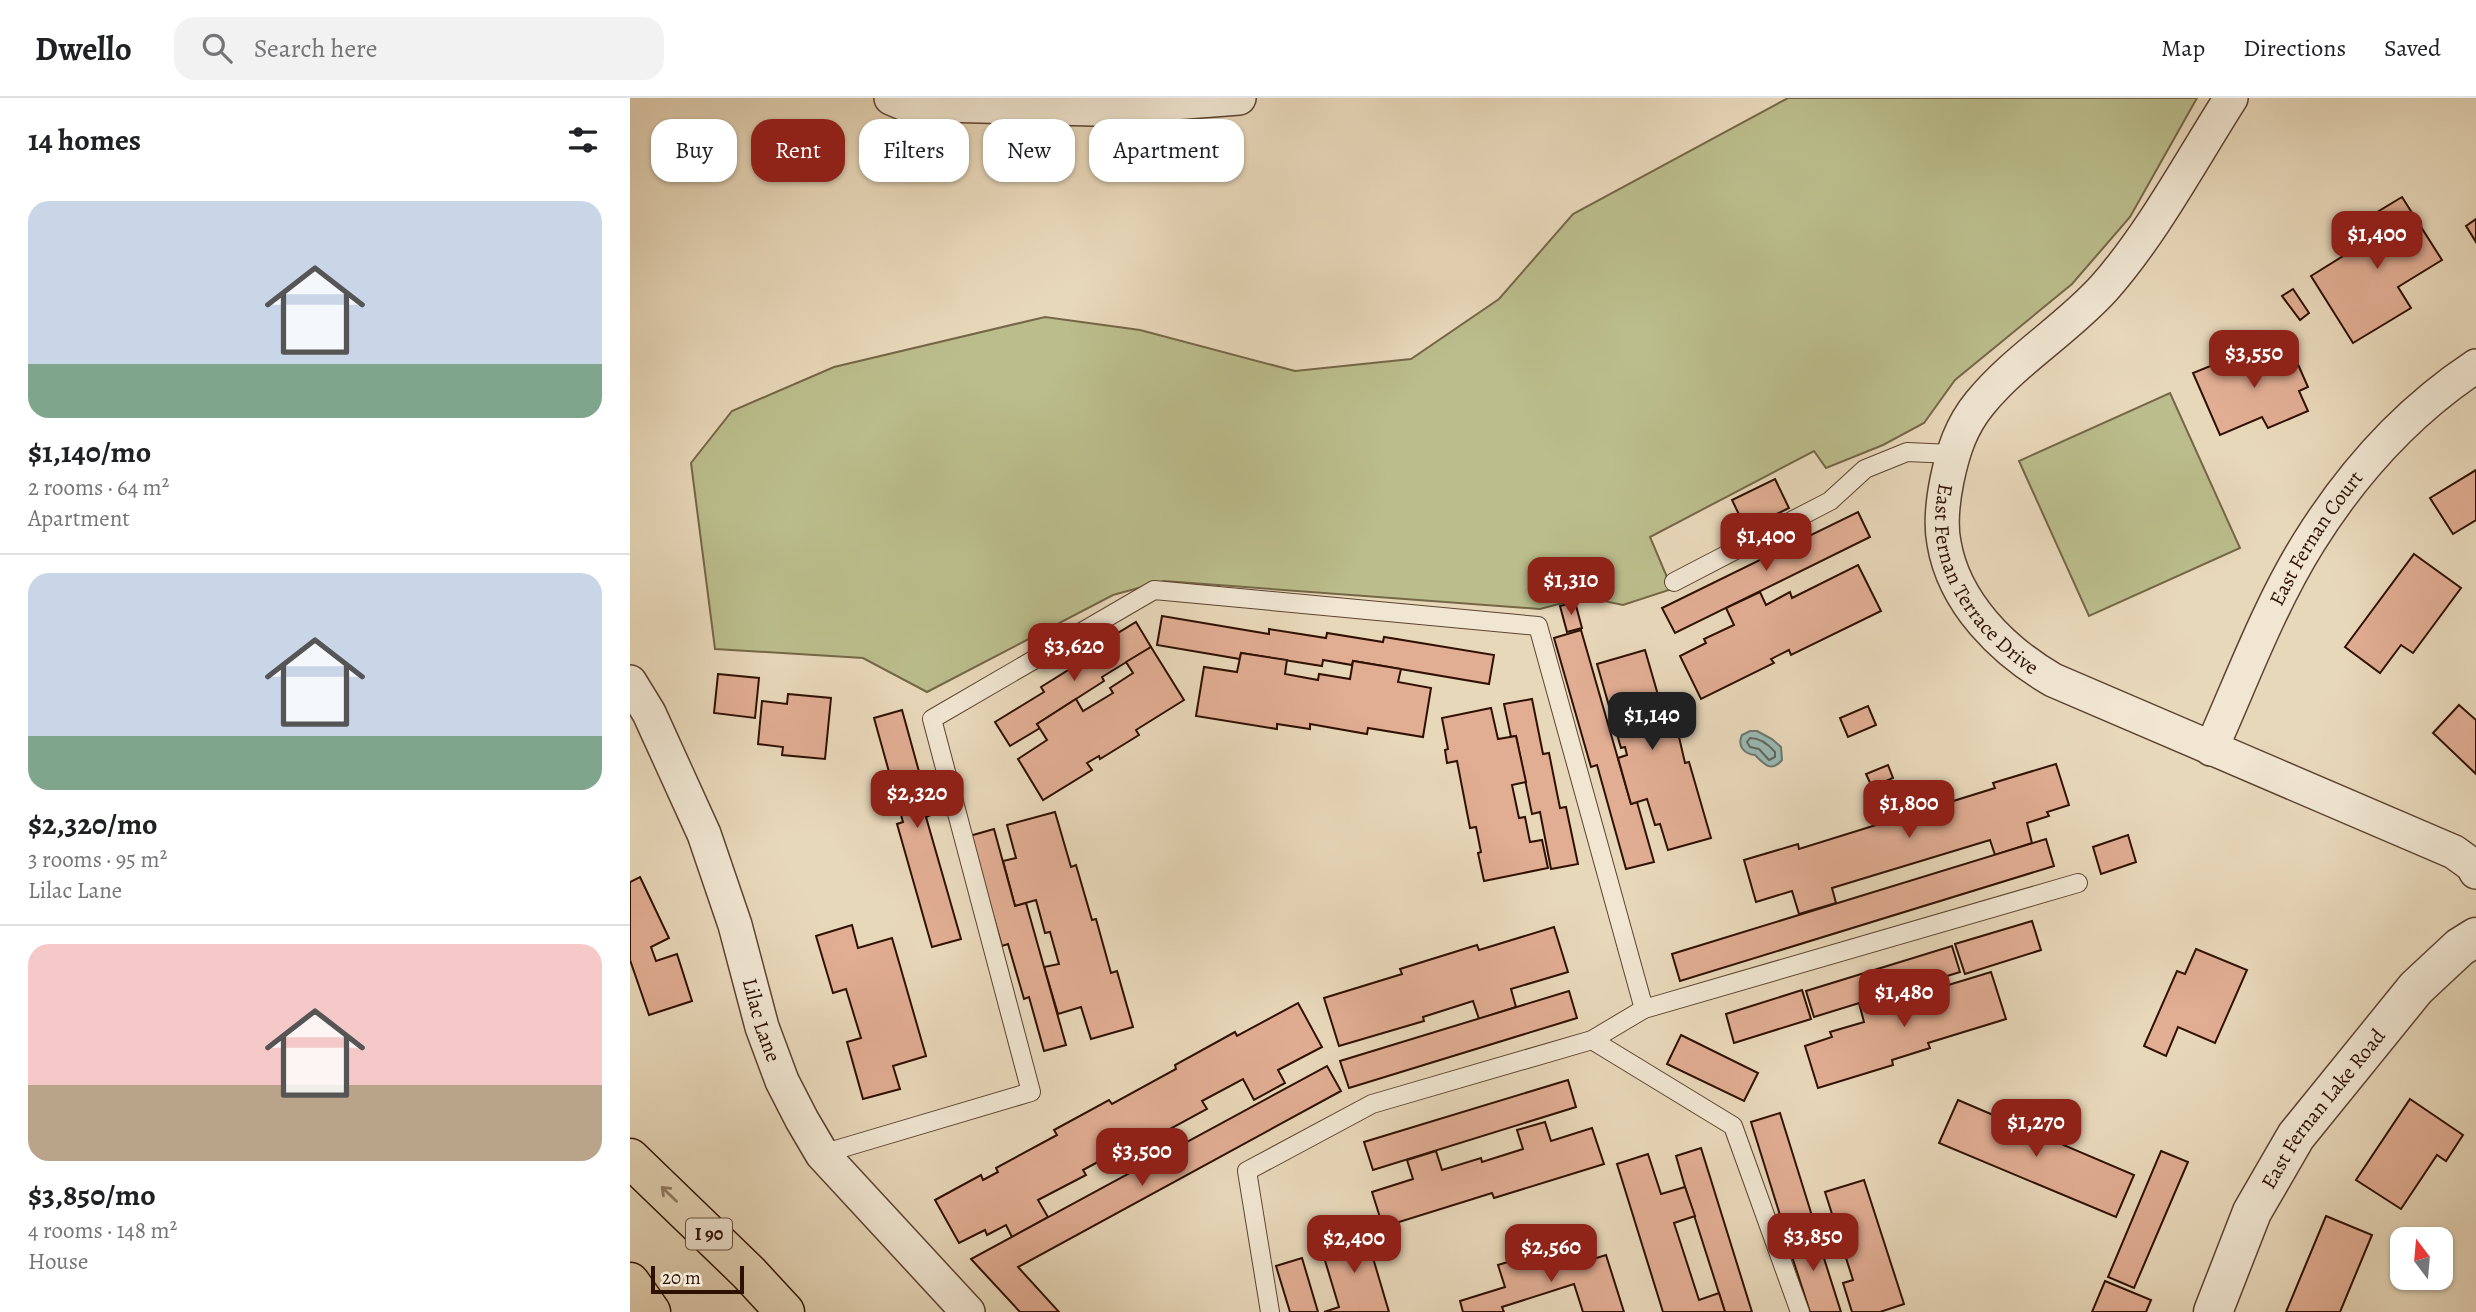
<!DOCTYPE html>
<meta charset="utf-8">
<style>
:root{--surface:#fff;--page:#f2f2f2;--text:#202124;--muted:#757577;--line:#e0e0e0;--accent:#8f2418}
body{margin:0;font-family:Alegreya,serif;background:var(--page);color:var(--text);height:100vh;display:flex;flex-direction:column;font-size:26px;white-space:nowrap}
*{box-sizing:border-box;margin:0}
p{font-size:23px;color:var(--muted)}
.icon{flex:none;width:38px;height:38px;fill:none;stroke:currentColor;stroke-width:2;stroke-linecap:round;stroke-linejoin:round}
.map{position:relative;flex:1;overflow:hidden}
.sheet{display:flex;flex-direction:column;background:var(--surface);width:630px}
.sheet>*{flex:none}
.guide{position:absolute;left:21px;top:21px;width:665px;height:63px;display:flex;gap:14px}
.needle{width:46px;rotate:344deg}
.buttons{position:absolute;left:1760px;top:1129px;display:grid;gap:14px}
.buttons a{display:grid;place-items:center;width:63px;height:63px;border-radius:14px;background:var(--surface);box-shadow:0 2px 5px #0004;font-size:35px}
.scale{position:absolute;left:21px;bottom:18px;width:93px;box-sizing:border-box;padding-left:7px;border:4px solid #2f1102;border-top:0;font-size:19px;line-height:24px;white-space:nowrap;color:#2f1102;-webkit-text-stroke:5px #f0e6d2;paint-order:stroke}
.price{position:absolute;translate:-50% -60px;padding:0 16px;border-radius:14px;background:var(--accent);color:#fff;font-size:23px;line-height:46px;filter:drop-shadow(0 2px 4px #0008)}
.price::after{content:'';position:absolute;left:50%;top:42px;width:21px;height:16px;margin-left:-10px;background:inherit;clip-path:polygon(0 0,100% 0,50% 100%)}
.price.selected{background:#222;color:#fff}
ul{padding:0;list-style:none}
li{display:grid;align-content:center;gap:14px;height:371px;padding:0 28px}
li+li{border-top:2px solid var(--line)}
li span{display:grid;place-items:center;height:217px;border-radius:21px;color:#555}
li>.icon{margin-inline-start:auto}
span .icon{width:126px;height:126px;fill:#fffc;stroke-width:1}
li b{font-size:30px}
h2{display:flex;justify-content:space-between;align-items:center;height:84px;padding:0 28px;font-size:30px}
.tag{padding:0 24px;border-radius:21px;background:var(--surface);box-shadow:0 2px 5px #0004;font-size:24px;line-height:63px}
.tag.selected{background:var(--accent);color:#fff}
header{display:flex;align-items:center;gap:42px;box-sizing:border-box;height:98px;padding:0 35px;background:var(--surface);border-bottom:2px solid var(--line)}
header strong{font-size:33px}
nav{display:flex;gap:38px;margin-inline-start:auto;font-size:24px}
.search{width:490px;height:63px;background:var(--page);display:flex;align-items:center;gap:18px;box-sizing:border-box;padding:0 24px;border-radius:21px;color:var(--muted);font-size:26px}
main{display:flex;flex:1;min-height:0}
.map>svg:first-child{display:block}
</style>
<header>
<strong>Dwello</strong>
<div class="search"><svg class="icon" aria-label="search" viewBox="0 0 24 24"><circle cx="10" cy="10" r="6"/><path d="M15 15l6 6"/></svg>Search here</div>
<nav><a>Map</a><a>Directions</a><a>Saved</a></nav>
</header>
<main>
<section class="sheet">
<h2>14 homes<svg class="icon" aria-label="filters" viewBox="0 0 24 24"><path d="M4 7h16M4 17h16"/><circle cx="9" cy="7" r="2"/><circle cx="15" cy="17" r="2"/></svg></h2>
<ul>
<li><span style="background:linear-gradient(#c9d6e8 75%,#7fa58c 0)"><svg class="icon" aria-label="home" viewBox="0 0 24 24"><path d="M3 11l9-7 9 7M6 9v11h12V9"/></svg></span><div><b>$1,140/mo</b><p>2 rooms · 64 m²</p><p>Apartment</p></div></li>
<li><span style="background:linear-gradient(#c9d6e8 75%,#7fa58c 0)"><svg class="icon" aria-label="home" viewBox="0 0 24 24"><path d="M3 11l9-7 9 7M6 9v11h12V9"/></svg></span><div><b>$2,320/mo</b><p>3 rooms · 95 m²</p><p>Lilac Lane</p></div></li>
<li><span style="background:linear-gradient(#f6c9c9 65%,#b9a48a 0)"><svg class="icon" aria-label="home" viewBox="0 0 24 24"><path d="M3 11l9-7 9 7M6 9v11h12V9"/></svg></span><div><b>$3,850/mo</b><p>4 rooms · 148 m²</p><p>House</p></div></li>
</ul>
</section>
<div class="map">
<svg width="1846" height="1214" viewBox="0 0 1846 1214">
<rect width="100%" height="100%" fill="#e8d8ba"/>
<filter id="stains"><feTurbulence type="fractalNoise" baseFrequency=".00286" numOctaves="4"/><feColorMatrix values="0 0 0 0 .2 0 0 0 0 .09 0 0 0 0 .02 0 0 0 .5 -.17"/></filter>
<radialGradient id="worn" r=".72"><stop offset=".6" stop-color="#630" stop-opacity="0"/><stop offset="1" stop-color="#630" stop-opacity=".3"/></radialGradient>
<g fill="#bbbd8c" stroke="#756747" stroke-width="2">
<path d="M 1158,0 L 1567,0 L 1500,119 L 1442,186 L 1325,282 L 1294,325 L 1253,347 L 1196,370 L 1184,353 L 1020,439 L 1042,491 L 993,507 L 955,499 L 910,511 L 534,483 L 483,497 L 297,594 L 233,560 L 85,551 L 61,365 L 102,313 L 204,269 L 415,219 L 510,232 L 665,273 L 781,261 L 869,201 L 943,116 Z"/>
<path d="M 1540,295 L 1610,450 L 1459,518 L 1389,363 Z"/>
</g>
<path fill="#98b9b4" stroke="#6e766d" stroke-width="2" d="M 1127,633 L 1142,641 L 1151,649 L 1152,662 C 1141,675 1134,666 1125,657 C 1114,656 1107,648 1112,637 L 1120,633 Z"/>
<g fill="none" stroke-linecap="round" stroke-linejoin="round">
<path stroke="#64655b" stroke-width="2" d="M 1120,640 C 1130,640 1139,647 1145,654 L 1145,659 L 1139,662 L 1129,651 L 1120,649 L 1117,644 Z"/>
</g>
<g fill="#e1ad93" stroke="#2f1102" stroke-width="2">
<path d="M 1772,99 L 1812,162 L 1768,189 L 1781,210 L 1723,245 L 1681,178 L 1734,145 L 1724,128 Z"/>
<path d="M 1846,121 L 1846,144 L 1836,128 Z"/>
<path d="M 1663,191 L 1679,215 L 1670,222 L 1652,198 Z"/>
<path d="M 1659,246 L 1678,289 L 1669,293 L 1678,313 L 1638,330 L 1632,319 L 1590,337 L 1563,275 L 1600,260 L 1604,270 Z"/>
<path d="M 1846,372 L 1846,422 L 1823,436 L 1800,400 Z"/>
<path d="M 1145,381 L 1159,410 L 1116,431 L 1102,402 Z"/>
<path d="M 1228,414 L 1240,439 L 1045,535 L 1032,510 Z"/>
<path d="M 1784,456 L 1831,490 L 1783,555 L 1771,547 L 1750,575 L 1715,549 Z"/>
<path d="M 1228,467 L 1251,513 L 1161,557 L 1159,552 L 1141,561 L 1144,565 L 1071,601 L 1050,558 L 1076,545 L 1074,541 L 1104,527 L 1096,510 L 1130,494 L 1136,507 L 1160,494 L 1162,500 Z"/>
<path d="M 945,504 L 952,530 L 937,534 L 930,508 Z"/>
<path d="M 532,518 L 639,536 L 639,531 L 696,540 L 697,535 L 753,544 L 754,539 L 864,557 L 859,586 L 723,563 L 722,567 L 693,562 L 692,568 L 611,555 L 610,561 L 527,547 Z"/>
<path d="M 506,524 L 521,549 L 472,579 L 474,583 L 407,626 L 410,630 L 380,648 L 365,624 L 414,594 L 411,589 L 459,559 L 457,554 Z"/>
<path d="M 951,532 L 1001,706 L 1007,704 L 1024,764 L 996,771 L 967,667 L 961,669 L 924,540 Z"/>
<path d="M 521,549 L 554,602 L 506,632 L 509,637 L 470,661 L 469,658 L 457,665 L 462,672 L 413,702 L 388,661 L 417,642 L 407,626 L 446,601 L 453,613 L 483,595 L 480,590 L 503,575 L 496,564 Z"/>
<path d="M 1015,552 L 1037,628 L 1046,626 L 1055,665 L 1059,664 L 1081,740 L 1038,752 L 1030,726 L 1025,727 L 1017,701 L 1001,706 L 988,660 L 997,657 L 995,649 L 991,650 L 967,566 Z"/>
<path d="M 611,555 L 657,562 L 655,576 L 688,582 L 689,576 L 720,581 L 723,563 L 771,571 L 768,584 L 801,590 L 793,639 L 738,630 L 737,636 L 680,626 L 680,631 L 647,626 L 647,631 L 566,618 L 574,569 L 607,574 Z"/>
<path d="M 88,576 L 129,580 L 125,620 L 84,615 Z"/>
<path d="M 158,596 L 201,600 L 195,661 L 152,657 L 153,649 L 128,646 L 132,603 L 157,606 Z"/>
<path d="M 902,601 L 913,656 L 919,655 L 930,710 L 936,709 L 948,766 L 921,771 L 910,714 L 902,716 L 886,638 L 881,639 L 874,606 Z"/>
<path d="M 1829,607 L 1846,622 L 1846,676 L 1803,635 Z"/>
<path d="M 1238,608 L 1246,627 L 1218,639 L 1210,620 Z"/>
<path d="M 861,610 L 868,641 L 886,638 L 896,684 L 882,687 L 889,720 L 895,719 L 900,744 L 912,742 L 918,770 L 854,783 L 848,755 L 851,754 L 846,729 L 840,730 L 827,663 L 817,665 L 815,652 L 818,651 L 812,620 Z"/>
<path d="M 272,612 L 301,717 L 296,719 L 331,841 L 302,849 L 267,726 L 273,724 L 244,620 Z"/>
<path d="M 1426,666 L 1439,707 L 1417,714 L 1419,718 L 1397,725 L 1402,745 L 1365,757 L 1360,742 L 1202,790 L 1206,805 L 1169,816 L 1162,793 L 1126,804 L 1114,762 L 1168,746 L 1169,751 L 1365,690 L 1363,685 Z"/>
<path d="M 1258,667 L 1263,680 L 1242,689 L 1236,676 Z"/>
<path d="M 425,714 L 441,769 L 446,767 L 462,822 L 466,821 L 481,875 L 487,873 L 503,929 L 461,941 L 451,909 L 428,916 L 414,869 L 429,866 L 420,834 L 415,835 L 406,802 L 385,808 L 373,763 L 386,760 L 377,727 Z"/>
<path d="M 364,731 L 385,808 L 396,805 L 436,947 L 414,953 L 399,899 L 394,901 L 378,846 L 372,848 L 356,793 L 336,739 Z"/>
<path d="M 1498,737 L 1506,764 L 1471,776 L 1463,749 Z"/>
<path d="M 1416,741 L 1424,768 L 1050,883 L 1042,856 Z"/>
<path d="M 10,779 L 39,840 L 21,849 L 26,863 L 47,856 L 62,903 L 19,917 L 0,862 L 0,784 Z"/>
<path d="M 1402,823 L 1411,852 L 1335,876 L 1325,846 Z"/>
<path d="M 222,827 L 228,850 L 262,840 L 296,958 L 263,968 L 270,991 L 233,1001 L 217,944 L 231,940 L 216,891 L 203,895 L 186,838 Z"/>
<path d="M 924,829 L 938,874 L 881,891 L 886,909 L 849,921 L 843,903 L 793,919 L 794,923 L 709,948 L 694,900 L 772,876 L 770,871 L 847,847 L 849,852 Z"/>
<path d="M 1322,848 L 1330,874 L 1184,919 L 1176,893 Z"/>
<path d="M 1566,851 L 1617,872 L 1585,945 L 1548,929 L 1536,958 L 1514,948 L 1547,873 L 1555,876 Z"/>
<path d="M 1361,874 L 1376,921 L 1298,945 L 1300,950 L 1262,962 L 1263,967 L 1188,990 L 1175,948 L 1202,939 L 1200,934 L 1234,924 L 1229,905 L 1258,896 L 1262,911 L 1281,905 L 1279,899 Z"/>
<path d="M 1172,892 L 1181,921 L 1104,945 L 1096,916 Z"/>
<path d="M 939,893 L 947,920 L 719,990 L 710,963 Z"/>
<path d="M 668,905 L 692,949 L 648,972 L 655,985 L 624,1002 L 613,981 L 572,1003 L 577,1011 L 505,1050 L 503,1045 L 453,1072 L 456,1077 L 408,1102 L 418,1119 L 382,1139 L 376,1127 L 357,1137 L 355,1132 L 329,1145 L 305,1102 L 351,1077 L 353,1082 L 368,1074 L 366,1070 L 427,1037 L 424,1032 L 479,1002 L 482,1006 L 546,971 L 545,967 L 605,934 L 607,938 Z"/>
<path d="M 1051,937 L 1128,975 L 1114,1003 L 1037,966 Z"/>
<path d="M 697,968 L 711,993 L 388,1169 L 429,1214 L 390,1214 L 341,1161 Z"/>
<path d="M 938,982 L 946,1009 L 743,1072 L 734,1044 Z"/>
<path d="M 1780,1001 L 1833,1037 L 1816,1063 L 1807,1057 L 1771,1111 L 1726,1082 Z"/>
<path d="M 1328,1002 L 1504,1077 L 1486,1119 L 1309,1045 Z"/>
<path d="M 1150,1015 L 1183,1121 L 1154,1130 L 1121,1024 Z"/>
<path d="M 915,1024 L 921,1043 L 962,1030 L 974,1066 L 864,1100 L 862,1095 L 753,1129 L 742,1094 L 783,1081 L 777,1062 L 806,1053 L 812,1072 L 851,1060 L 852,1064 L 893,1051 L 887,1032 Z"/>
<path d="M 1071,1050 L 1122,1214 L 1095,1214 L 1055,1089 L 1046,1058 Z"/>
<path d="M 1531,1053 L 1558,1064 L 1504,1190 L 1478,1179 Z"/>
<path d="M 1018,1056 L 1031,1096 L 1055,1089 L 1065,1118 L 1044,1125 L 1069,1202 L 1089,1195 L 1095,1214 L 1033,1214 L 987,1066 Z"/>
<path d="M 1234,1082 L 1274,1206 L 1250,1214 L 1222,1214 L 1213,1185 L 1223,1182 L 1195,1094 Z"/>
<path d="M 1696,1118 L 1742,1137 L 1710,1214 L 1656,1214 Z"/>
<path d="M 1185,1132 L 1211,1214 L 1180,1214 L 1156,1140 Z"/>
<path d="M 735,1133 L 759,1214 L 694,1214 L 709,1209 L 690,1146 Z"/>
<path d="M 924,1150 L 931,1171 L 976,1157 L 994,1214 L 953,1214 L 944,1186 L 872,1209 L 874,1214 L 833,1214 L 830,1203 L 875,1189 L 868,1167 Z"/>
<path d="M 672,1160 L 688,1214 L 660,1214 L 646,1168 Z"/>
<path d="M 1475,1183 L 1521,1202 L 1516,1214 L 1462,1214 Z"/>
</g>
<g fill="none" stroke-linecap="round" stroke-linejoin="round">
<defs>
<g id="service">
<path d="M 1044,484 L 1200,403 L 1235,371 L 1277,354 L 1322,356"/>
<path d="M 962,942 L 1103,1028 L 1170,1214"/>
<path d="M 192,1056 L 401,994 L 302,621 L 524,492 L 908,528 L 1014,911"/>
<path d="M 640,1214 L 617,1073 L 742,1006 L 962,942 L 1014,911 L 1448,785"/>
</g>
<g id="minor">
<path d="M 261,0 L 275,6 L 463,11 L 609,0"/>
<path id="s1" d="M 1601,0 C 1562,61 1522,136 1474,190 C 1436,232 1386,261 1350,305 C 1331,328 1323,353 1317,382 C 1313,402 1310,425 1314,445 C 1324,505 1373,553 1423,582 L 1824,754 L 1842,767 L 1846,774"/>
<path id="s2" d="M 0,584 L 19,615 L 74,736 L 105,827 L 132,929 L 152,983 L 172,1022 L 192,1056 L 338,1214"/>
<path id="s3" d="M 1581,651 C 1612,582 1639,508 1679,444 C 1722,375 1778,313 1846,268"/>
</g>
<g id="tertiary">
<path id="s4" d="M 1583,1214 L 1622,1114 L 1666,1038 L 1786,890 L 1830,849 L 1846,839"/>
</g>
<g id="motorway">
<path d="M 0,1060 L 119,1175 L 155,1214"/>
<path d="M 0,1184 L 21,1214"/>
</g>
</defs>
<use href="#service" stroke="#5d4330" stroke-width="20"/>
<use href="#minor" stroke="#5d4330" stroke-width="36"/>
<use href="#tertiary" stroke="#5d4330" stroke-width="41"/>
<use href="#motorway" stroke="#2f1102" stroke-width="41"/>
<use href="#service" stroke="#f0e6d2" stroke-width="18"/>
<use href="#minor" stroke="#f0e6d2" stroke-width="33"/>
<use href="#tertiary" stroke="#f0e6d2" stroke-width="38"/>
<use href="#motorway" stroke="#e8d8ba" stroke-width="38"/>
</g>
<defs><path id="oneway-shaft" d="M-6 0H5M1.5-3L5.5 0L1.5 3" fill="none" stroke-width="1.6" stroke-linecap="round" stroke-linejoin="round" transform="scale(1.75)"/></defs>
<use stroke="#957e67" href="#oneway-shaft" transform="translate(39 1096) rotate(-136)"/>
<g text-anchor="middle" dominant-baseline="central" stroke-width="5" stroke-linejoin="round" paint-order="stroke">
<rect fill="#f0e6d2" stroke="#695140" stroke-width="2" x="56" y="1120.5" width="46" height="31" rx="5"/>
<g font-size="19" font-weight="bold" fill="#2f1102">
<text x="79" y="1136">I 90</text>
</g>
<g font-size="21" fill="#2f1102" stroke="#f0e6d2">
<text stroke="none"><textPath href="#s3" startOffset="236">East Fernan Court</textPath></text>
<text stroke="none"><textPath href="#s1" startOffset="597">East Fernan Terrace Drive</textPath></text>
<text stroke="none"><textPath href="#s2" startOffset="364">Lilac Lane</textPath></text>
<text stroke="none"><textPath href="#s4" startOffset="233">East Fernan Lake Road</textPath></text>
</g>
</g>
<rect width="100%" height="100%" filter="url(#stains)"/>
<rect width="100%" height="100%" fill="url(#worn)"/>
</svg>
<div class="buttons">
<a><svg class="needle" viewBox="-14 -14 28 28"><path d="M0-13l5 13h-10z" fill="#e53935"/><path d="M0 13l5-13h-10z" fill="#757577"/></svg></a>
</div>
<div class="scale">20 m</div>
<b class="price" style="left:1747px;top:173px">$1,400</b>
<b class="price" style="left:1624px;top:292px">$3,550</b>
<b class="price" style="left:1136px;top:475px">$1,400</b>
<b class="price" style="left:941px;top:519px">$1,310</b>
<b class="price" style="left:444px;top:585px">$3,620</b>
<b class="price selected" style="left:1022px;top:654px">$1,140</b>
<b class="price" style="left:287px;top:732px">$2,320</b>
<b class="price" style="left:1279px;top:742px">$1,800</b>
<b class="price" style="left:1274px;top:931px">$1,480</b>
<b class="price" style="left:1406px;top:1061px">$1,270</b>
<b class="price" style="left:512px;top:1090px">$3,500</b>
<b class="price" style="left:1183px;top:1175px">$3,850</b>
<b class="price" style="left:724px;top:1177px">$2,400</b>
<b class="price" style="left:921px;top:1186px">$2,560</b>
<div class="guide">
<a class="tag">Buy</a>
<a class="tag selected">Rent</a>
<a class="tag">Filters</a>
<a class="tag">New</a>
<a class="tag">Apartment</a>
</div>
</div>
</main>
